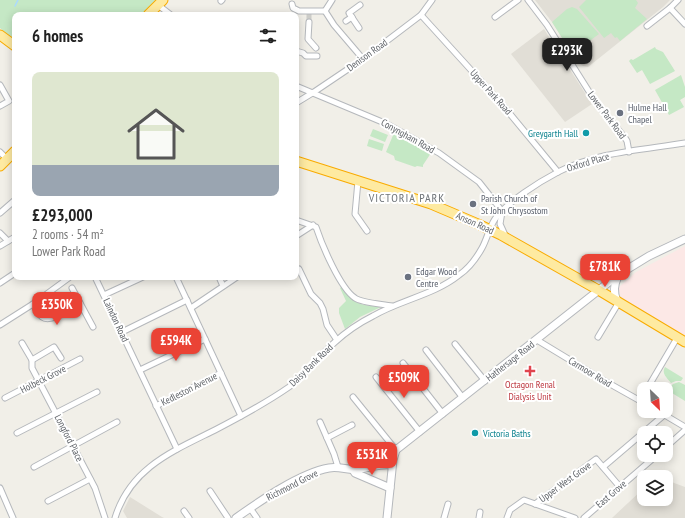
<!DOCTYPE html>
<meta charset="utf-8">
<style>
:root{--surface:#fff;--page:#f6f6f6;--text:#222;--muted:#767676;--line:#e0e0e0;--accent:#ea4335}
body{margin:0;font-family:"PT Sans Narrow",sans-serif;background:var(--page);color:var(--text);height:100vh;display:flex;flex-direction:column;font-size:15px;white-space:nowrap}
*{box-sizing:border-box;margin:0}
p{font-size:13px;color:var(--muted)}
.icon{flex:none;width:22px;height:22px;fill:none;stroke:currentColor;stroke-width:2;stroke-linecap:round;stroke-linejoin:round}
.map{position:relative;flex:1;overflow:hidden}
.drawer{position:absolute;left:12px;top:12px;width:287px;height:268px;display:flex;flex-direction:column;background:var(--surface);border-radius:8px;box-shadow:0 2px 10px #0003}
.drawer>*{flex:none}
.needle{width:26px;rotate:155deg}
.tools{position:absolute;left:637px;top:382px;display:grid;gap:8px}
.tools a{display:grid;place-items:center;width:36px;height:36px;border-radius:8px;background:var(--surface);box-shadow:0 2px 10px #0003;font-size:20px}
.price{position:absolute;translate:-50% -34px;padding:0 9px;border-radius:8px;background:var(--accent);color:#fff;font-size:13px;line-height:26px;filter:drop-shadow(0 1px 2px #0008)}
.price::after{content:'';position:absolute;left:50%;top:24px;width:12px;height:9px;margin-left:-6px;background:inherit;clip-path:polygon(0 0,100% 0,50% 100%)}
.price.on{background:#222;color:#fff}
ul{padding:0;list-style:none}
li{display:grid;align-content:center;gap:8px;height:212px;padding:0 20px}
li+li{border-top:1px solid var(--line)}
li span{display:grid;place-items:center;height:124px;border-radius:8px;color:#555}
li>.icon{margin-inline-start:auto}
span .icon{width:72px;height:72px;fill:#fffc;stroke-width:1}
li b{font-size:17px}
h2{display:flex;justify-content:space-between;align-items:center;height:48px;padding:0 20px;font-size:17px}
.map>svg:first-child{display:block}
</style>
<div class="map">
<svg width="685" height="518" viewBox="0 0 685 518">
<rect width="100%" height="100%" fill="#f1efe8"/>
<g fill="#e1ded6">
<path d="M 535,0 L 670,0 L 663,7 L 588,67 L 583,66 L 579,63 L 552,22 Z"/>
<path d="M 544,29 L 592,104 L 565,122 L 511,54 Z"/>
<path d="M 666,480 L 685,487 L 685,518 L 612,518 L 644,488 L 644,499 L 666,499 Z"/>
<path d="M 130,497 L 162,517 L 164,518 L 127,518 L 123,511 Z"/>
</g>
<path fill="#fce8e6" d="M 685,246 L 685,336 L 621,297 L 618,288 L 636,272 Z"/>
<g fill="#c5e8c5">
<path d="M 0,0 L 156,0 L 141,15 L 15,15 L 15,40 L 0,28 Z"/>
<path d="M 586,0 L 636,0 L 638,3 L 635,8 L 647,19 L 620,41 L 617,37 L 615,38 L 611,33 L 604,38 L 579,7 Z"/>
<path d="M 572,7 L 577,9 L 599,34 L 572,54 L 552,22 L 567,9 Z"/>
<path d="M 655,47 L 656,49 L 663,52 L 675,71 L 650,84 L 642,70 L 637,73 L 629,61 L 631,59 L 633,60 Z"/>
<path d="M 681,75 L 685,87 L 685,97 L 680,100 L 684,107 L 669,115 L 655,90 Z"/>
<path d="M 373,129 L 388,135 L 385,142 L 370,136 Z"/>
<path d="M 394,133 L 431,153 L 423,165 L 423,167 L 417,166 L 415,167 L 395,160 L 394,156 L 386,152 Z"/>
<path d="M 369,139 L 384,144 L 382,151 L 367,146 Z"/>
<path d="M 343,286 C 353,305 361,305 381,307 L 360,317 L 345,329 L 339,313 L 339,308 L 346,301 L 340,288 Z"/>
<path d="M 665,367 L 683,378 L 681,381 L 676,381 L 671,383 C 667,378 661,373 665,367 Z"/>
<path d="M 679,382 L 685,385 L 685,401 L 667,390 L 673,384 Z"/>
</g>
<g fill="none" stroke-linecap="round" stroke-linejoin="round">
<path stroke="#aadaff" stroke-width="1.5" d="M 15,6 L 18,0"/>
<path stroke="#ccccc8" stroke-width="5" stroke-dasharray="5 2.5" stroke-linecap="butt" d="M 309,14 L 309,22"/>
<defs>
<g id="minor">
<path d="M 528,0 L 547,25 L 595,101 L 625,138 L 627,141 L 629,152"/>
<path d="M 221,1 L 222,0"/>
<path d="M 292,4 L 293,8 L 299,11 L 325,11"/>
<path d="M 158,5 L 171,15"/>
<path d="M 670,8 L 685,24"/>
<path d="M 325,11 L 334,25 L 363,59"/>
<path d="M 325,11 L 332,0"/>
<path d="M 421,15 L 501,103 L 558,172"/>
<path d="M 495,17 L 518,0"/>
<path d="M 346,21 L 352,17"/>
<path d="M 309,22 L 308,39 L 316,48"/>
<path d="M 647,26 L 670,8 L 678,0"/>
<path d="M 359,28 L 349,13 L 360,5"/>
<path d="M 296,51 L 303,53 L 306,56 L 317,56"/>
<path d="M 0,85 L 9,101 L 0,106"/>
<path d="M 296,86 L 387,124 L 439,153 L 479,182 L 502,211"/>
<path d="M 296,103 L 314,92 L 363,59 L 421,15 L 432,0"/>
<path d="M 0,152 L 7,159"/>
<path d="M 358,181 L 355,214 L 367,231"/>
<path d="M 502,212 L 500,224 L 505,235"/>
<path d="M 0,213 L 15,200"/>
<path d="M 296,220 L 316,227 C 322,245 340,288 355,298 C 362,303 382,304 392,306"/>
<path d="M 0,233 L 8,241"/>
<path d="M 296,236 L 313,225"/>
<path d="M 0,246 L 15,237"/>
<path d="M 299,269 L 311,294 L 320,303 L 323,309 L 327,325 L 337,340"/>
<path d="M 95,277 L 177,449"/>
<path d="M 176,277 L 241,416"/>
<path d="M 219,277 L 223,286"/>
<path d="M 0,283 L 15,273"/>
<path d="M 72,288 L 80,303"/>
<path d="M 104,295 L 143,277"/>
<path d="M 33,304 C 36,309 38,314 42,317 C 51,324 71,308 80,303 L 93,327"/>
<path d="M 191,308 L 237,277"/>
<path d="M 0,325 L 33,304 L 70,277"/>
<path d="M 122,332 L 187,300"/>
<path d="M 598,337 L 619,302"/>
<path d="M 537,340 L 603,380 L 644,403"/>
<path d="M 22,343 L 32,360 L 32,368 L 95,488 L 105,518"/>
<path d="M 455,344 L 485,381"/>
<path d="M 426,350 L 463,398"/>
<path d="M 32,360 L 54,347 L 61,358"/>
<path d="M 403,363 L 443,414"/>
<path d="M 140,370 L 205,339"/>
<path d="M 376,377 L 420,432"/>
<path d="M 647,389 L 677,338"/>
<path d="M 353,397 L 396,450"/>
<path d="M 5,398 L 80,359"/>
<path d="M 640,401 L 644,394"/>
<path d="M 156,406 L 221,373"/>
<path d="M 658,411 L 685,427"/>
<path d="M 320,422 L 334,454 L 338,467"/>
<path d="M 17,433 L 97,392"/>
<path d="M 327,438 L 352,425"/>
<path d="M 666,447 L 685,430"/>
<path d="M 34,467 L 117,422"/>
<path d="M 603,467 L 664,415"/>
<path d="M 0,488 L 13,518"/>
<path d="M 210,491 L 228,518"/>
<path d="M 48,501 L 90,479"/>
<path d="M 535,504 L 596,459 L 620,487"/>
<path d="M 250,508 L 257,518"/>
<path d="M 184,511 L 189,518"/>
<path d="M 115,518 C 130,468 173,451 215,430 C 240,417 266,403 289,387 C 306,374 319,356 335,342 C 346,332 359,323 373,316 C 400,300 434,295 459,275 C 468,269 477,257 482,248 C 487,239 489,228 495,219 C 507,202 539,182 558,172 C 597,152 642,150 685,143"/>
<path d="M 444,518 L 448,504"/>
<path d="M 479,518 L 480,512"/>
<path d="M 507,518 L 510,510 L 524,500 L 575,518"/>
<path d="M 584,518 L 657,455"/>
</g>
<g id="tertiary">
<path d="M 617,301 C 613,292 614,285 618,276"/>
<path d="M 353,470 L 355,473 L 390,488"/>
<path d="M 236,518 C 260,501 300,473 329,468 C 340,466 349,471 359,469 C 371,468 380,463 392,465"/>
<path d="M 387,518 L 393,460 L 396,450 L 618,275 L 649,256 L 685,239"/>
</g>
<g id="trunk">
<path d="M 148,15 L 163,0"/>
<path d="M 0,35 L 15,46"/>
<path d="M 296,161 L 431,204 L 478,224 L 501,235 L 600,291 L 685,342"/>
<path d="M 0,166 L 15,151"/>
</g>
</defs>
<use href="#minor" stroke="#b5b8bc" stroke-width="7"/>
<use href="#tertiary" stroke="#b5b8bc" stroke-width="9"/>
<use href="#trunk" stroke="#f9ab00" stroke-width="11"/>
<use href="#minor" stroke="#fff" stroke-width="5"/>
<use href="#tertiary" stroke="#fff" stroke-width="7"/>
<use href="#trunk" stroke="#feeaa1" stroke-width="9"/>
</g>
<g fill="#6b7280" stroke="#fff" stroke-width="1.5">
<circle cx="620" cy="113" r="4"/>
<circle cx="473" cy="204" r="4"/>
<circle cx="408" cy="277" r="4"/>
</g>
<g fill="#0f9aa8" stroke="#fff" stroke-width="1.5">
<circle cx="586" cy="133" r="4"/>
<circle cx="475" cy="433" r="4"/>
</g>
<path fill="#e0444e" stroke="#fff" stroke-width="1.5" d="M528 365h4v4h4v4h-4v4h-4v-4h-4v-4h4z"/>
<g text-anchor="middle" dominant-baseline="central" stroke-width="4" stroke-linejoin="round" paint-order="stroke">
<g font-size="10" fill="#5f6368" stroke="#fff">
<text transform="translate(367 55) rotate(-36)">Denison Road</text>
<text transform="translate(491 92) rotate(48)">Upper Park Road</text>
<text transform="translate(607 115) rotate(53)">Lower Park Road</text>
<text transform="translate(408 136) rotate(29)">Conyngham Road</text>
<text transform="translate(588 162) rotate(-17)">Oxford Place</text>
<text transform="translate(475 223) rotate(24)">Anson Road</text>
<text transform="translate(116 320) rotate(65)">Laindon Road</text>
<text transform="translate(510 361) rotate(-38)">Hathersage Road</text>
<text transform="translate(311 365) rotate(-44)">Daisy Bank Road</text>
<text transform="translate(590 372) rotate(31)">Carmoor Road</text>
<text transform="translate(43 379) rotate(-27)">Holbeck Grove</text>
<text transform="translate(189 389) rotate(-27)">Kedleston Avenue</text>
<text transform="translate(69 438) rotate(63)">Longford Place</text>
<text transform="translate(565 482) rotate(-36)">Upper West Grove</text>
<text transform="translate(292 485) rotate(-27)">Richmond Grove</text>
<text transform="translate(611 494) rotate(-41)">East Grove</text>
</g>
<g font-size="10" fill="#5b616d" stroke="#fff" text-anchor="start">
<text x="628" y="107">Hulme Hall<tspan x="628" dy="12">Chapel</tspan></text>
<text x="481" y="198">Parish Church of<tspan x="481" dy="12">St John Chrysostom</tspan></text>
<text x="416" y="271">Edgar Wood<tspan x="416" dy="12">Centre</tspan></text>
</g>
<g font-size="10" fill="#0d838f" stroke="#fff" text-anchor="end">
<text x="578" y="133">Greygarth Hall</text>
<text x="483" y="433" text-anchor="start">Victoria Baths</text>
</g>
<g font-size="10" fill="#be3a42" stroke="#fff">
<text x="530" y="384">Octagon Renal<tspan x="530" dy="12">Dialysis Unit</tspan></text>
</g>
<g font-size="12" letter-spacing="1" fill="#70757a" stroke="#fff">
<text x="407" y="197">VICTORIA PARK</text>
</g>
</g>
</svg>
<div class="tools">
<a><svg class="needle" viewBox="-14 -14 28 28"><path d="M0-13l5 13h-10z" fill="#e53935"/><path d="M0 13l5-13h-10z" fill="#767676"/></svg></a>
<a><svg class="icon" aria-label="locate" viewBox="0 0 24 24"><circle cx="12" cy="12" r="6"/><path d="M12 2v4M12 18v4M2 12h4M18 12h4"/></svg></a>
<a><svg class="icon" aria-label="layers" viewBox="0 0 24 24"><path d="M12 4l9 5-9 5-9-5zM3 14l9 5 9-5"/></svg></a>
</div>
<b class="price on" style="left:567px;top:72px">£293K</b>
<b class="price" style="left:605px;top:288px">£781K</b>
<b class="price" style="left:57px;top:326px">£350K</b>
<b class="price" style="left:176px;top:362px">£594K</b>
<b class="price" style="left:404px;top:399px">£509K</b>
<b class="price" style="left:372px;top:476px">£531K</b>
<section class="drawer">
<h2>6 homes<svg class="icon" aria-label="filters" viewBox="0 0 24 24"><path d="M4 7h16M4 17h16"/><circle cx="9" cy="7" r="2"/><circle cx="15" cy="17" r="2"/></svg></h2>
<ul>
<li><span style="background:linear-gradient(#dfe7d0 75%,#9aa5b1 0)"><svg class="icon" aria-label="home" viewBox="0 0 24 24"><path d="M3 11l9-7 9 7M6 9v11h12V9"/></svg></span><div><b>£293,000</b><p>2 rooms · 54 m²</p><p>Lower Park Road</p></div></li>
</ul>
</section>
</div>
